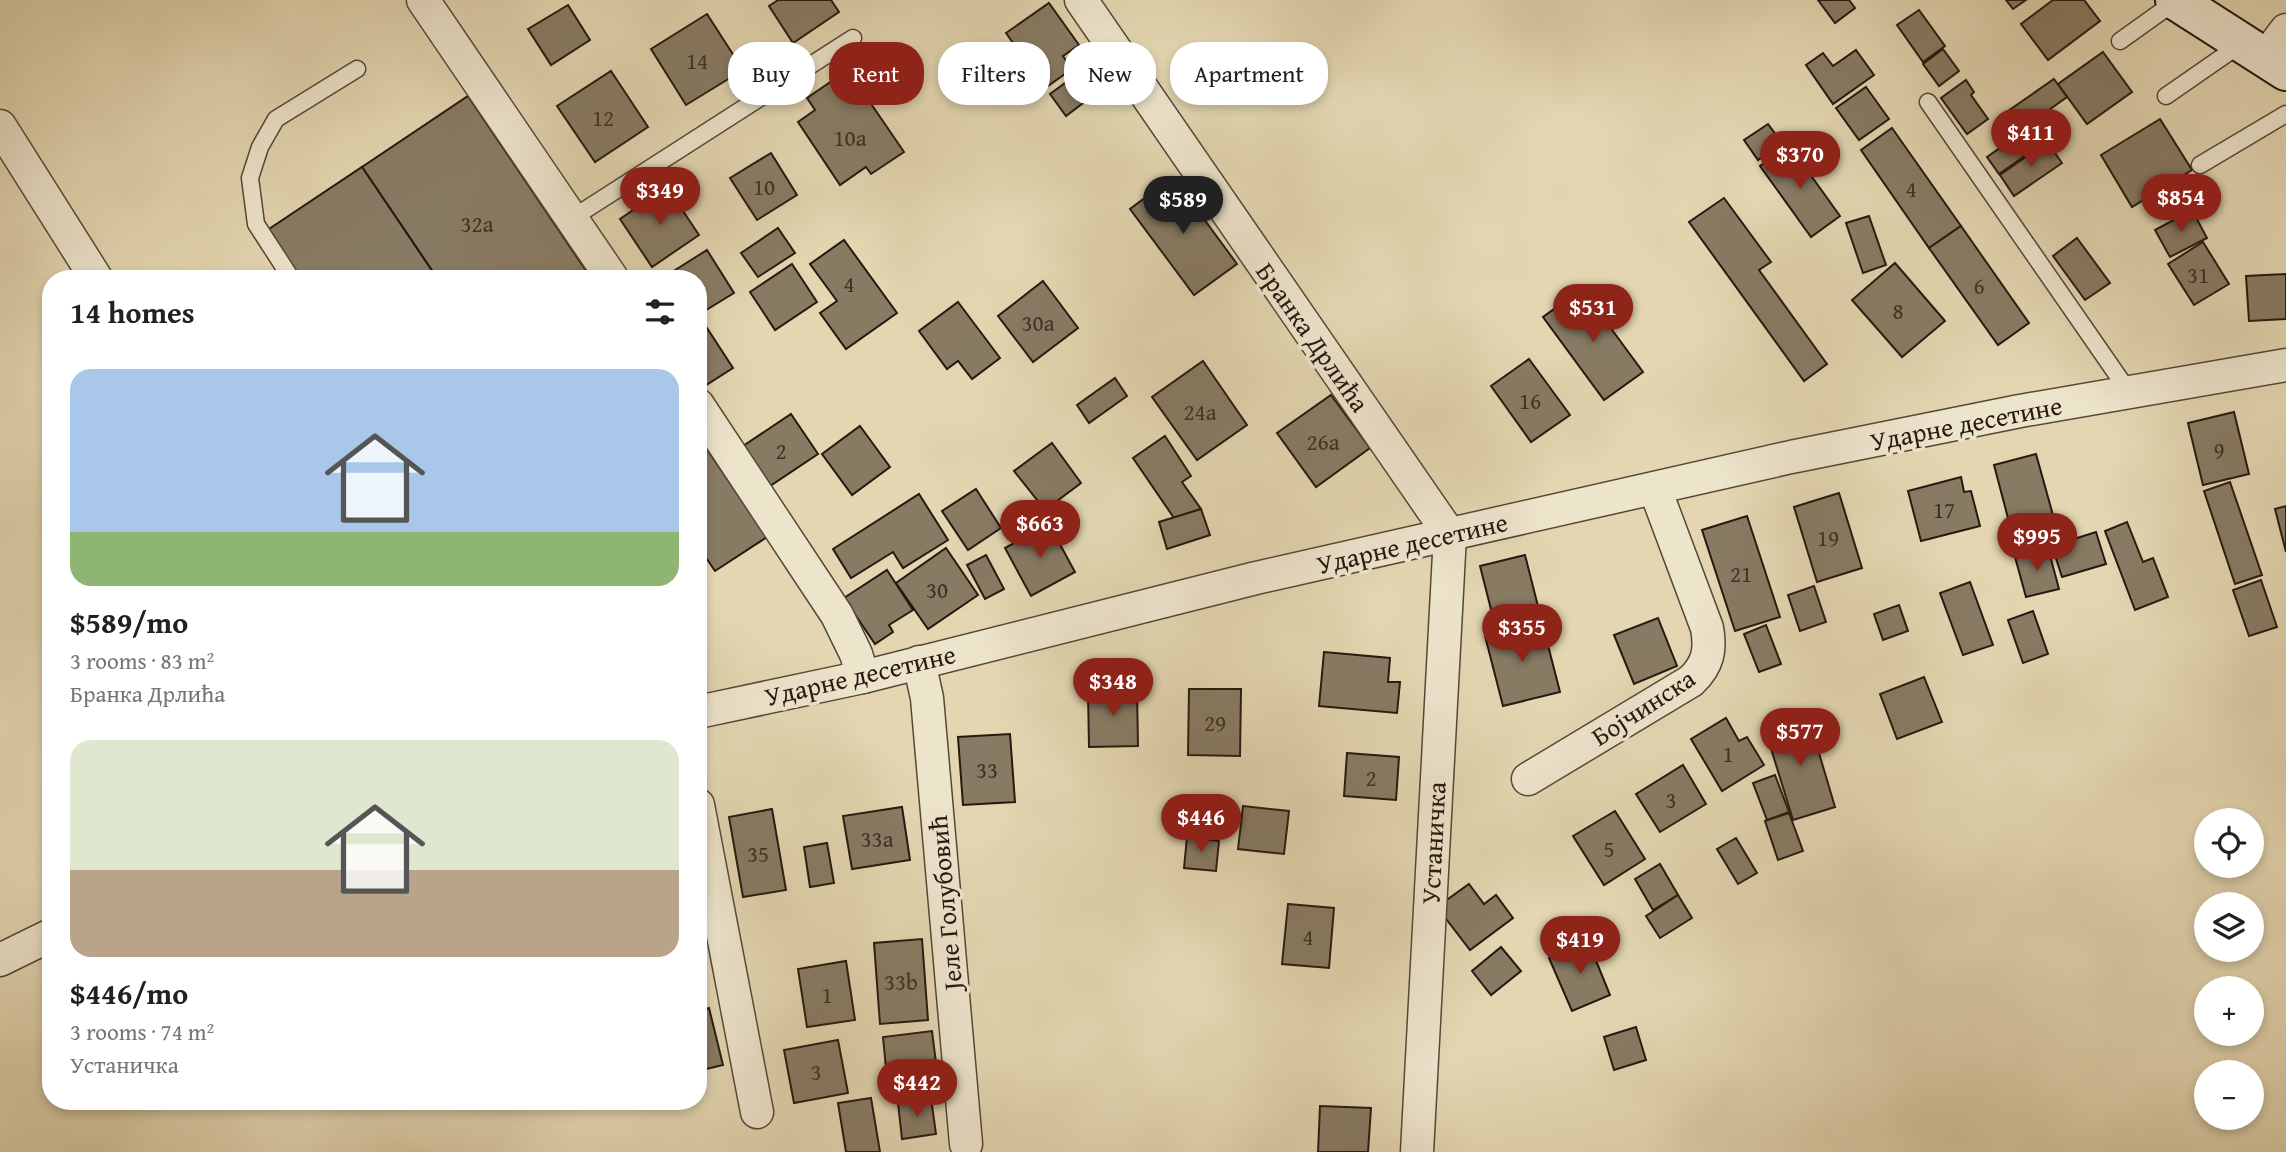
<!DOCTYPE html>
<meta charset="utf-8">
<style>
:root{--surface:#fff;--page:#f6f6f6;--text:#202124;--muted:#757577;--accent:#8f2418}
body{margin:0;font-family:"Gentium Book Plus",serif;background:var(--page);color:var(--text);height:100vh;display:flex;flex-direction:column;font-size:26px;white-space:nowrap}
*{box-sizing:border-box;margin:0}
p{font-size:23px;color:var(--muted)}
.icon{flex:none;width:38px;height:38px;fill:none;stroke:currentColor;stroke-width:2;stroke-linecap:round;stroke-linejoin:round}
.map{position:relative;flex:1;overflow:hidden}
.side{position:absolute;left:42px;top:270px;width:665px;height:840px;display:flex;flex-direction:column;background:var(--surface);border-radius:28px;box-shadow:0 4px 10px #0003}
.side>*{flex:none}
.top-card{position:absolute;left:728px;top:42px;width:665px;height:63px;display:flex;gap:14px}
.buttons{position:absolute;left:2194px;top:808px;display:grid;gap:14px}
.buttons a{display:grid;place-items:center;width:70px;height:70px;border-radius:50%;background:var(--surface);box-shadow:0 4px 10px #0003;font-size:35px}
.price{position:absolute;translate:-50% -60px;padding:0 16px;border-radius:24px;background:var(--accent);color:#fff;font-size:23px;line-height:46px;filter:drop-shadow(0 2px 4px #0008)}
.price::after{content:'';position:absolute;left:50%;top:42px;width:21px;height:16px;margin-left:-10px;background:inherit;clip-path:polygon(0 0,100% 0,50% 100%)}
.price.selected{background:#222;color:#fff}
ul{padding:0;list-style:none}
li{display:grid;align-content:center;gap:14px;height:371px;padding:0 28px}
li span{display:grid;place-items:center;height:217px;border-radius:21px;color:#555}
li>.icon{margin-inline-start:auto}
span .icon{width:126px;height:126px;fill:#fffc;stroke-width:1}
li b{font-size:30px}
h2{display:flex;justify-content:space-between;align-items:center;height:84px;padding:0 28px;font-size:30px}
.tag{padding:0 24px;border-radius:28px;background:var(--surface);box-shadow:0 4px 10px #0003;font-size:24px;line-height:63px}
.tag.selected{background:var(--accent);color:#fff}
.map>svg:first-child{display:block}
</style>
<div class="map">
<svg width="2286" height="1152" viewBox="0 0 2286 1152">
<rect width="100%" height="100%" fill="#e3d6b1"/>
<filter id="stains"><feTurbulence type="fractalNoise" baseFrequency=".00286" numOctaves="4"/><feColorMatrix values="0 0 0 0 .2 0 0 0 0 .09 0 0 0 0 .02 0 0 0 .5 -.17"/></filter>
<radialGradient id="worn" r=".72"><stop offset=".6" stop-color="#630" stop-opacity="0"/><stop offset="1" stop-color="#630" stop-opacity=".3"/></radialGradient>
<g fill="#887b64" stroke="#261910" stroke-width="2">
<path d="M 778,0 L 831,0 L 839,12 L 793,43 L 769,6 Z"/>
<path d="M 1818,0 L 1849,0 L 1855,8 L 1835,23 Z"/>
<path d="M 2006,0 L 2026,0 L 2013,9 Z"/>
<path d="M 2053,0 L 2084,0 L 2100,21 L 2048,60 L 2021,24 Z"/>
<path d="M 1049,3 L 1079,45 L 1063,56 L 1072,69 L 1045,88 L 1006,33 Z"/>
<path d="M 568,5 L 590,40 L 551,65 L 528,29 Z"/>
<path d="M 1919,10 L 1945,46 L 1923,62 L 1897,25 Z"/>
<path d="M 707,14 L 743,70 L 686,105 L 651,49 Z"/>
<path d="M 1943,49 L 1959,71 L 1939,86 L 1923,64 Z"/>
<path d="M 1856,50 L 1874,75 L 1833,104 L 1806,65 L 1823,53 L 1833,66 Z"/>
<path d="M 2103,52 L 2132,92 L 2087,124 L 2058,84 Z"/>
<path d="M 848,70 L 904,152 L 871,174 L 866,167 L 840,185 L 798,122 L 815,110 L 807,98 Z"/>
<path d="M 1083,70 L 1099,91 L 1066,116 L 1050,94 Z"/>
<path d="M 611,71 L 648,127 L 595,162 L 557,106 Z"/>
<path d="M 2054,79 L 2067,97 L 2021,130 L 2008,111 Z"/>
<path d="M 1966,80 L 1974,92 L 1971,95 L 1988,119 L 1967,134 L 1941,98 Z"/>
<path d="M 1866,87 L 1889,119 L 1859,140 L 1836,108 Z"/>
<path d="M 468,96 L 591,278 L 437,278 L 362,167 Z"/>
<path d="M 2160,119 L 2192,170 L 2132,207 L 2101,155 Z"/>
<path d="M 1768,124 L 1782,143 L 1758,160 L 1744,140 Z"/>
<path d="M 1892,128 L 1961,226 L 1929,248 L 1861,150 Z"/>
<path d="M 2024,131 L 2036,148 L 1999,174 L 1987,157 Z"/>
<path d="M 2047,142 L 2062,163 L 2014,196 L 2000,175 Z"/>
<path d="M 1789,145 L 1840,216 L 1811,237 L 1760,166 Z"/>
<path d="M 771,153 L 797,195 L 757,220 L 730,178 Z"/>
<path d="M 362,167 L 437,278 L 298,278 L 266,231 Z"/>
<path d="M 1173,177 L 1237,264 L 1194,295 L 1130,209 Z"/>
<path d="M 667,187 L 699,235 L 652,267 L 620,219 Z"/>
<path d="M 1724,198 L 1771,262 L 1759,270 L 1827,364 L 1804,381 L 1689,222 Z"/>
<path d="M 2192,210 L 2207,238 L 2170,257 L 2155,230 Z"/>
<path d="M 1869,216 L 1886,265 L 1863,273 L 1846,223 Z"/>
<path d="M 1961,226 L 2029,323 L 1998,345 L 1929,248 Z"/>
<path d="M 778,228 L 795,253 L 758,277 L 741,253 Z"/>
<path d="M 2077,238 L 2110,283 L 2085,300 L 2053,256 Z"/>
<path d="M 844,240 L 897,313 L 846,349 L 820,313 L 837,301 L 810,264 Z"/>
<path d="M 2203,242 L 2229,284 L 2194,305 L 2168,264 Z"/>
<path d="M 707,250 L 734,293 L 698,315 L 698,278 L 664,277 Z"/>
<path d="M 1895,263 L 1945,321 L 1902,357 L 1852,300 Z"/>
<path d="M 792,264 L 817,302 L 775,330 L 750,292 Z"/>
<path d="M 2286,274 L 2286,319 L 2249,321 L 2246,276 Z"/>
<path d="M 1043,281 L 1078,328 L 1033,362 L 998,316 Z"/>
<path d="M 1582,289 L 1643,372 L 1604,400 L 1543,317 Z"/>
<path d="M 958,302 L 1000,358 L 972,379 L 958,361 L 947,369 L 919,331 Z"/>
<path d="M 707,328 L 733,368 L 703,387 L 698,379 L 698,334 Z"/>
<path d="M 1529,359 L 1570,415 L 1531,442 L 1491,386 Z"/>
<path d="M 1203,361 L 1247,425 L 1197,460 L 1152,397 Z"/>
<path d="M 1115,378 L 1127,396 L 1089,423 L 1077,405 Z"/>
<path d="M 1331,395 L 1370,448 L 1316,487 L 1277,433 Z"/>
<path d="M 2234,412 L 2249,474 L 2203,485 L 2188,423 Z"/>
<path d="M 791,414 L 818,454 L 770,486 L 743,446 Z"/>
<path d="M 860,426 L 890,467 L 852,495 L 822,454 Z"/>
<path d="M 698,436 L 767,537 L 715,571 L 698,546 Z"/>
<path d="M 1165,436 L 1191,476 L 1182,482 L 1201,509 L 1174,518 L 1133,458 Z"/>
<path d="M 1052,443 L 1081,483 L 1045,510 L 1014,471 Z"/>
<path d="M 2036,454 L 2056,526 L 2013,537 L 1994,465 Z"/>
<path d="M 1961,477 L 1964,492 L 1971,491 L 1980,526 L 1921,541 L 1908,491 Z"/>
<path d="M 2230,482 L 2262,575 L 2235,584 L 2204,491 Z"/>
<path d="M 976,489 L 1001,528 L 968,550 L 942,511 Z"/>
<path d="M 1839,493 L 1862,568 L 1817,582 L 1794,507 Z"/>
<path d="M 919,494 L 948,540 L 903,568 L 893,552 L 851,578 L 833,549 Z"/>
<path d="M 2286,506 L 2286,552 L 2275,509 Z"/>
<path d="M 1201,509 L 1210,535 L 1167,549 L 1159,522 Z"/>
<path d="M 1747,516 L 1780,617 L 1735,631 L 1702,530 Z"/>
<path d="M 2127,522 L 2143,562 L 2153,558 L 2168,597 L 2135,610 L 2105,531 Z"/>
<path d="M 1049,524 L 1075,572 L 1031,596 L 1005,548 Z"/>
<path d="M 2096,532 L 2106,564 L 2062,577 L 2052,546 Z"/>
<path d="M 946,548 L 978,595 L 928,629 L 896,583 Z"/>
<path d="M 2048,548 L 2059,589 L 2026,597 L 2015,557 Z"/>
<path d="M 986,555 L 1004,589 L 985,599 L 967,565 Z"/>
<path d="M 1525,555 L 1542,622 L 1497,633 L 1480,566 Z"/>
<path d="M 887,570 L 913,610 L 889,625 L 893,632 L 875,644 L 844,598 Z"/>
<path d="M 2261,580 L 2277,627 L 2249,636 L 2233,590 Z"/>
<path d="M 1970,582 L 1993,645 L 1963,655 L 1940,593 Z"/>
<path d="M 1814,586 L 1826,622 L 1800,631 L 1788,595 Z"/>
<path d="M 1899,605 L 1908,631 L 1883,640 L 1874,614 Z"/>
<path d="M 2033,611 L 2048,654 L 2023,663 L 2008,620 Z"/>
<path d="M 1658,618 L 1677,666 L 1634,684 L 1614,635 Z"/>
<path d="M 1542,622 L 1560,692 L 1503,706 L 1485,636 Z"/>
<path d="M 1766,625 L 1781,664 L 1759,672 L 1744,634 Z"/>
<path d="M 1324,652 L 1390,658 L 1388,682 L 1400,682 L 1397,713 L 1319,706 Z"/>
<path d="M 1924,677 L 1942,722 L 1897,739 L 1880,694 Z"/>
<path d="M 1189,689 L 1241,689 L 1240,756 L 1188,755 Z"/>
<path d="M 1137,690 L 1138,746 L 1089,747 L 1088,691 Z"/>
<path d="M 1808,716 L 1835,807 L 1793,820 L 1765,729 Z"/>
<path d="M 1726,718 L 1739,741 L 1747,737 L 1764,765 L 1722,791 L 1691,739 Z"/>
<path d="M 1010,734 L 1015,802 L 963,805 L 958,737 Z"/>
<path d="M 1347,753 L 1399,757 L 1396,800 L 1344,796 Z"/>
<path d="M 1683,765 L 1706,804 L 1660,832 L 1636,794 Z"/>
<path d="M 1775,775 L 1789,812 L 1767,820 L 1753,783 Z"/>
<path d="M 1243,806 L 1289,811 L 1284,854 L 1238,849 Z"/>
<path d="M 902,807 L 910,860 L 852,869 L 843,816 Z"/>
<path d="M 772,809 L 786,890 L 743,897 L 729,817 Z"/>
<path d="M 1615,811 L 1645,859 L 1604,885 L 1573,836 Z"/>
<path d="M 1789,813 L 1803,851 L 1778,860 L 1765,821 Z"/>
<path d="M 1187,837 L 1219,841 L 1216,871 L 1184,868 Z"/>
<path d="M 1736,838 L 1757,873 L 1738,884 L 1717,849 Z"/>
<path d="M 827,843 L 834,883 L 810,887 L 804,847 Z"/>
<path d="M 1660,864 L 1678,895 L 1653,910 L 1635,879 Z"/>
<path d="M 1469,884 L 1484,904 L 1496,895 L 1513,918 L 1470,950 L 1437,907 Z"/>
<path d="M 1678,895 L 1692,918 L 1660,938 L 1646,916 Z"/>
<path d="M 1288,904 L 1334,908 L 1329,968 L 1282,964 Z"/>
<path d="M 922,939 L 928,1020 L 880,1024 L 874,943 Z"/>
<path d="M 1588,941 L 1610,995 L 1572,1011 L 1549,958 Z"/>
<path d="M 1501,947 L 1521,971 L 1491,995 L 1472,971 Z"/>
<path d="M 846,961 L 855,1020 L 807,1027 L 798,969 Z"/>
<path d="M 709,1008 L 723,1065 L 698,1071 L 698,1011 Z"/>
<path d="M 1636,1027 L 1646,1060 L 1614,1070 L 1604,1037 Z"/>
<path d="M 932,1031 L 936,1063 L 886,1068 L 883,1037 Z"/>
<path d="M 838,1040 L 848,1093 L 794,1103 L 784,1050 Z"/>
<path d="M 871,1098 L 880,1152 L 846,1152 L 838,1103 Z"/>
<path d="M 931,1098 L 936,1134 L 902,1139 L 898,1103 Z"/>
<path d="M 1320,1106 L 1371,1108 L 1368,1152 L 1318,1152 Z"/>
</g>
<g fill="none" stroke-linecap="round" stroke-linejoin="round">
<defs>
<g id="lane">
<path d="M 2120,41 L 2176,1"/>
<path d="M 2166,96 L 2241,44"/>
<path d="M 1928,102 L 2129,392"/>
<path d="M 2200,165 L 2286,114"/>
<path d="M 571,219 L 853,38"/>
<path d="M 291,278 L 256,224 L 250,178 L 260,147 L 276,119 L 357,69"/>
</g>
<g id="street">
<path d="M 423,0 L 612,278"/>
<path d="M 1081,0 L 1450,535 L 1417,1152"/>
<path d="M 2265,58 L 2286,30"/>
<path d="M 0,126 L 96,278"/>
<path d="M 698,405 L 837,615 L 856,654 L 863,677"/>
<path d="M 919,662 L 927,698 L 966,1144"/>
<path d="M 698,712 L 863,677 L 1256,578 L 1791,457 L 2020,411 L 2286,365"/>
<path d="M 1528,779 L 1691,681 C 1708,665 1711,650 1707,628 L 1655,489"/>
<path d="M 698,805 L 757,1112"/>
<path d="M 0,960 L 51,935"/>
</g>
<path id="secondary" d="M 2175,0 L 2286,71"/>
</defs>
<use href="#lane" stroke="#554838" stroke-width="19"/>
<use href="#street" stroke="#554838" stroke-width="35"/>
<use href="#secondary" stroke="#261910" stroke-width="42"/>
<use href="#lane" stroke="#ede4cc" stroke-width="16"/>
<use href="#street" stroke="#ede4cc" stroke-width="32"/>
<use href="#secondary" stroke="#ede4cc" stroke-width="38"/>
</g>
<g text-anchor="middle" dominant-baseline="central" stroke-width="7" stroke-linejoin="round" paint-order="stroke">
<g font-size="23" fill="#3e3225">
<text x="697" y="60">14</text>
<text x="603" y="117">12</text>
<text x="850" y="137">10a</text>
<text x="764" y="186">10</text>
<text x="1911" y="188">4</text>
<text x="477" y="223">32a</text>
<text x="2198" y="274">31</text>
<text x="849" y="283">4</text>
<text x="1979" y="285">6</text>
<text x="1898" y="310">8</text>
<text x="1038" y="322">30a</text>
<text x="1530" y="400">16</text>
<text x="1200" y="411">24a</text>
<text x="1323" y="441">26a</text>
<text x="2219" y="449">9</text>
<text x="781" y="450">2</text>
<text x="1944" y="509">17</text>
<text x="1828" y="537">19</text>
<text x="1741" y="573">21</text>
<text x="937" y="589">30</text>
<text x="1215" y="722">29</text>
<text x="1728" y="753">1</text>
<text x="987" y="769">33</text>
<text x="1371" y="777">2</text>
<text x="1671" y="799">3</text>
<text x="877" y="838">33a</text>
<text x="1609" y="848">5</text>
<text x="758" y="853">35</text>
<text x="1308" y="936">4</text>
<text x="901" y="981">33b</text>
<text x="827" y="994">1</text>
<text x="816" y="1071">3</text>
</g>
<g font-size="26" fill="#261910" stroke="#ede4cc">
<text transform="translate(1313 337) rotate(55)">Бранка Дрлића</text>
<text transform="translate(1966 423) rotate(-11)">Ударне десетине</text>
<text transform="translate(1412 543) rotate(-13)">Ударне десетине</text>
<text transform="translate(860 675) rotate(-13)">Ударне десетине</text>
<text transform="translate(1643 707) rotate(-33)">Бојчинска</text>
<text transform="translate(1433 843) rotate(-87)">Устаничка</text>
<text transform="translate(945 903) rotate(-95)">Јеле Голубовић</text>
</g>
</g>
<rect width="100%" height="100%" filter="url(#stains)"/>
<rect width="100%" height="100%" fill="url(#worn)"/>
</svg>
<div class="buttons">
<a><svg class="icon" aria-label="locate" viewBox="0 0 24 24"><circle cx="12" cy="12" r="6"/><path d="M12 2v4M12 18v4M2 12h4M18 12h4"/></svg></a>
<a><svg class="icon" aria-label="layers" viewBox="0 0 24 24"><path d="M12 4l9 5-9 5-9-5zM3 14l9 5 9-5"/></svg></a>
<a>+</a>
<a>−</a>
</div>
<b class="price" style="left:2031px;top:169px">$411</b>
<b class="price" style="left:1800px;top:191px">$370</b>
<b class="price" style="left:660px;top:227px">$349</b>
<b class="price" style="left:2181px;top:234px">$854</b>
<b class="price selected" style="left:1183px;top:236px">$589</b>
<b class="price" style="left:1593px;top:344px">$531</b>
<b class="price" style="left:1040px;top:560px">$663</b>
<b class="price" style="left:2037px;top:573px">$995</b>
<b class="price" style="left:1522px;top:664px">$355</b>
<b class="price" style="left:1113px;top:718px">$348</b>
<b class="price" style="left:1800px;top:768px">$577</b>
<b class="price" style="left:1201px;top:854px">$446</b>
<b class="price" style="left:1580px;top:976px">$419</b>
<b class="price" style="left:917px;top:1119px">$442</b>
<div class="top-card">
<a class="tag">Buy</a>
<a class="tag selected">Rent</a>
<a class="tag">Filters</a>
<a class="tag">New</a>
<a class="tag">Apartment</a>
</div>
<section class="side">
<h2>14 homes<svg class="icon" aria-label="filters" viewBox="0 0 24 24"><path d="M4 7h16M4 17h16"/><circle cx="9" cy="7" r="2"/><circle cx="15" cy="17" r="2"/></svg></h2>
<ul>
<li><span style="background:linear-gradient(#a9c7e8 75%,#8fb573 0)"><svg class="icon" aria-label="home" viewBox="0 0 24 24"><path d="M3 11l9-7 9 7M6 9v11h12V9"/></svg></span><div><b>$589/mo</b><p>3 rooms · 83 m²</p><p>Бранка Дрлића</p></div></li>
<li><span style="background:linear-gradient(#dfe7d0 60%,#b9a48a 0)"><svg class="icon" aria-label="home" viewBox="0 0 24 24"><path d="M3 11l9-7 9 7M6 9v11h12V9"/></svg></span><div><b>$446/mo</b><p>3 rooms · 74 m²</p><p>Устаничка</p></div></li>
</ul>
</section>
</div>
